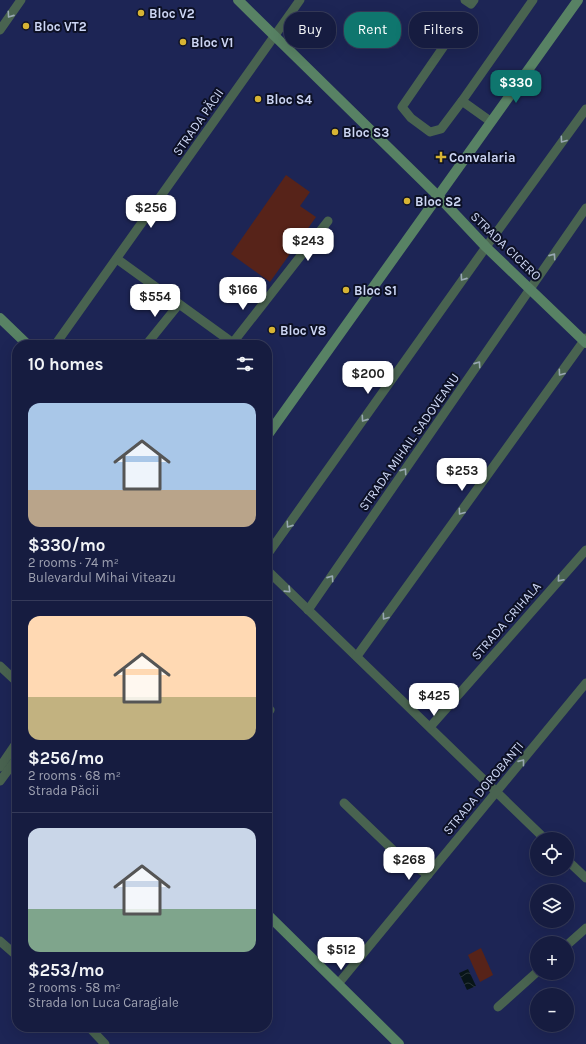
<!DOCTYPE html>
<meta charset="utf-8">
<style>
:root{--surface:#161c40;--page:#1f2547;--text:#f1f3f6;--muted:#9ea1b1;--line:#353a59;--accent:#0f766e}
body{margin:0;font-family:Karla,sans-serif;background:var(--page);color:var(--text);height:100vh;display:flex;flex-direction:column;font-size:15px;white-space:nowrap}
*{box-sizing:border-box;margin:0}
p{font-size:13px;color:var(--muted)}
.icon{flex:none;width:22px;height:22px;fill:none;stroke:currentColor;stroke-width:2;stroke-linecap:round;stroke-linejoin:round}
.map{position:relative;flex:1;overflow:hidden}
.drawer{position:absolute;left:12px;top:340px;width:260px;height:692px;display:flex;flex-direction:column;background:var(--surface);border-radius:16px;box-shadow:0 4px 16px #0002,0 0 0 1px var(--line)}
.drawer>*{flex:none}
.banner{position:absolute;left:284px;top:12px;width:242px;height:36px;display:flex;gap:8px}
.buttons{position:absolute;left:530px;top:832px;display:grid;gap:8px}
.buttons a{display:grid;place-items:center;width:44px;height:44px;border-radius:50%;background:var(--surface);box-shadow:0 4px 16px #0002,0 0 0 1px var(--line);font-size:20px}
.price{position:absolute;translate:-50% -34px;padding:0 9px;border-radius:8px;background:#fff;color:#222;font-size:13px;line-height:26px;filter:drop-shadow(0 1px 2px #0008)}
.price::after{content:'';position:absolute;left:50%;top:24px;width:12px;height:9px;margin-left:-6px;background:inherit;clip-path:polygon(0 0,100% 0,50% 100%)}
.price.current{background:var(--accent);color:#fff}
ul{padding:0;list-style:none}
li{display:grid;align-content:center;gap:8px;height:212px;padding:0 16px}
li+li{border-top:1px solid var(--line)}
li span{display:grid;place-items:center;height:124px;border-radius:12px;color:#555}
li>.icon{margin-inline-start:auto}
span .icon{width:72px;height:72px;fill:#fffc;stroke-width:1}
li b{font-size:17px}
h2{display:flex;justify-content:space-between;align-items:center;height:48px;padding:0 16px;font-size:17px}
.chip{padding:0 14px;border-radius:16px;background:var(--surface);box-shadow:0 4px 16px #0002,0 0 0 1px var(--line);font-size:14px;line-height:36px}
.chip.current{background:var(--accent);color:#fff}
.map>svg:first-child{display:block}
</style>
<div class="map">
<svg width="586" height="1044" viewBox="0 0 586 1044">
<defs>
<pattern id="water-waves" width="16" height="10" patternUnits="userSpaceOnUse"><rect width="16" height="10" fill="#081518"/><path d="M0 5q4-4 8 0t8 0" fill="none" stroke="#2b363a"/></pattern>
</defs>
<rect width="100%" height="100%" fill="#1d2555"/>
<g fill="#572319">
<path d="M 286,175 L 310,192 L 300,206 L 316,217 L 270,282 L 231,254 Z"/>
<path d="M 481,948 L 493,975 L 480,982 L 468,955 Z"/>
</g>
<path fill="url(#water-waves)" d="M 468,969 L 476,986 L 467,990 L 459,973 Z"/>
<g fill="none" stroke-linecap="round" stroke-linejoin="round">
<g stroke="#496350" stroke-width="9">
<path d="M 465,0 L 471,4 L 474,0"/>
<path d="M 0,30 L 21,0"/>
<path d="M 453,33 L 402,107 L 411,118 L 430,132 L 441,129 L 462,101"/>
<path d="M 490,121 L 462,101 L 533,0"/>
<path d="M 117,259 L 233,343"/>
<path d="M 55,345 L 300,0"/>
<path d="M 146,345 L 179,304"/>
<path d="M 231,345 L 328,221"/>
<path d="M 267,555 L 486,247 L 586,109"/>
<path d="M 267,570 L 545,839"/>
<path d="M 308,610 L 586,208"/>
<path d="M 357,656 L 586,338"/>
<path d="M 0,666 L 17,682"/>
<path d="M 267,706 L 270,710 L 267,714"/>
<path d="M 430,727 L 586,550"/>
<path d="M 0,767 L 17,742"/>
<path d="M 0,781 L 17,758"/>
<path d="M 344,803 L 394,851 L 428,875"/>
<path d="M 567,860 L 586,878"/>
<path d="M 0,941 L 17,956"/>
<path d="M 567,945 L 586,928"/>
<path d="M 338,984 L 586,683"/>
<path d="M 498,1007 L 537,972"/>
<path d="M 89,1027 L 105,1044"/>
</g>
<g stroke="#588264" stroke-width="10">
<path d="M 238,0 L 438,196 L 486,247 L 586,343"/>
<path d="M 0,318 L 28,345"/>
<path d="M 267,436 L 578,0"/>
<path d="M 267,914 L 399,1044"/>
</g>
</g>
<defs><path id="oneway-chevron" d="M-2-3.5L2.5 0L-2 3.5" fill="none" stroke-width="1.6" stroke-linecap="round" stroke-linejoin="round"/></defs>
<g stroke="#98a8b2">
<use href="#oneway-chevron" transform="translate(10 15) rotate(125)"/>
<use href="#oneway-chevron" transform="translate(563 140) rotate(126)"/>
<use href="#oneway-chevron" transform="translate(553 256) rotate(-55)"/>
<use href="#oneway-chevron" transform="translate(463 278) rotate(125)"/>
<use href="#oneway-chevron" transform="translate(478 364) rotate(-55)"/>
<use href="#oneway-chevron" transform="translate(561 373) rotate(126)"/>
<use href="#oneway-chevron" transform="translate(364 419) rotate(125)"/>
<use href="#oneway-chevron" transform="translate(404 471) rotate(-55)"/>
<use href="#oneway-chevron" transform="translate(461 512) rotate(126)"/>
<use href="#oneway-chevron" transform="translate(289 525) rotate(125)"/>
<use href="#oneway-chevron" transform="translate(331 578) rotate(-55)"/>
<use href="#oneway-chevron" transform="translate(560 579) rotate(131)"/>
<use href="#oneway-chevron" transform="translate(288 590) rotate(44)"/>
<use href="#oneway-chevron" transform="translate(385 617) rotate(126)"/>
<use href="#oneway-chevron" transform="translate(522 762) rotate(-51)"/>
</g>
<g fill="#d7b434" stroke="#0d1126" stroke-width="1.5">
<circle cx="141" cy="13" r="4"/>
<circle cx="26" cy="26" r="4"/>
<circle cx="183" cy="42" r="4"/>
<circle cx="258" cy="99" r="4"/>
<circle cx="335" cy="132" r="4"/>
<path d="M439 151h4v4h4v4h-4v4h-4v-4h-4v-4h4z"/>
<circle cx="407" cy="201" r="4"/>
<circle cx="346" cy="290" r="4"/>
<circle cx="272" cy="330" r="4"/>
</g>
<g text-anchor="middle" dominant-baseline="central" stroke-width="4" stroke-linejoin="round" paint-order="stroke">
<g font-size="13" font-weight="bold" fill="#cdd6f4" stroke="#0d1126" text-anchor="start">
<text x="149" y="13">Bloc V2</text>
<text x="34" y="26">Bloc VT2</text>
<text x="191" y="42">Bloc V1</text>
<text x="266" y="99">Bloc S4</text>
<text x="343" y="132">Bloc S3</text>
<text x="449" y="157">Convalaria</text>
<text x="415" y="201">Bloc S2</text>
<text x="354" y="290">Bloc S1</text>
<text x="280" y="330">Bloc V8</text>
</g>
<g font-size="13" fill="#cdd6f4" stroke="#0d1126">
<text transform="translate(198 122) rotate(-55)">STRADA PĂCII</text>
<text transform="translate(506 246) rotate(44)">STRADA CICERO</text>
<text transform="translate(409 442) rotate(-55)">STRADA MIHAIL SADOVEANU</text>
<text transform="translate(506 621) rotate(-49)">STRADA CRIHALA</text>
<text transform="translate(483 788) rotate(-50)">STRADA DOROBANȚI</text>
</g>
</g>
</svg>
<div class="buttons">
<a><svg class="icon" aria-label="locate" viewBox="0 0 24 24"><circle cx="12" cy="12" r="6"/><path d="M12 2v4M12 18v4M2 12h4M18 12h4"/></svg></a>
<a><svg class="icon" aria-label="layers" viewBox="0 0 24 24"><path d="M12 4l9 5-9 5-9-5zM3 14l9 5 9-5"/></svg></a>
<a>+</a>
<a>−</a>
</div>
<b class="price current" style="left:516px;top:104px">$330</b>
<b class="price" style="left:151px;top:229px">$256</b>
<b class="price" style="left:308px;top:262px">$243</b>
<b class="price" style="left:243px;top:311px">$166</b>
<b class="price" style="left:155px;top:318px">$554</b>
<b class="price" style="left:368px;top:395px">$200</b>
<b class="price" style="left:462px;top:492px">$253</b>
<b class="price" style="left:434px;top:717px">$425</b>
<b class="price" style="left:409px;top:881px">$268</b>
<b class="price" style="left:341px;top:971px">$512</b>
<div class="banner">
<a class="chip">Buy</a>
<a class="chip current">Rent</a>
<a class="chip">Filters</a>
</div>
<section class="drawer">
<h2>10 homes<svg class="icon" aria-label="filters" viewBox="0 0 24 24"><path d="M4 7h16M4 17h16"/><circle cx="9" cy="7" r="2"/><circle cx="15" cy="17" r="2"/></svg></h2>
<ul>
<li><span style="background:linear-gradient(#a9c7e8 70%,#b9a48a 0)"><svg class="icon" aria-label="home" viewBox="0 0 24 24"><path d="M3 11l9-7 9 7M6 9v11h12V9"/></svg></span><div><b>$330/mo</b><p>2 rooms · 74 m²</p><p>Bulevardul Mihai Viteazu</p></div></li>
<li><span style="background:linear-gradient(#ffd9b3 65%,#c2b280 0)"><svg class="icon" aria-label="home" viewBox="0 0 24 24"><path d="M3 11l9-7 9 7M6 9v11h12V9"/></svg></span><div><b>$256/mo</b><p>2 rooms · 68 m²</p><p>Strada Păcii</p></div></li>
<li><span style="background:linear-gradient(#c9d6e8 65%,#7fa58c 0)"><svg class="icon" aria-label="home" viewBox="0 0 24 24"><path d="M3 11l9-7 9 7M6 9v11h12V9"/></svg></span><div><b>$253/mo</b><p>2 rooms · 58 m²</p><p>Strada Ion Luca Caragiale</p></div></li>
</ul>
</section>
</div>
